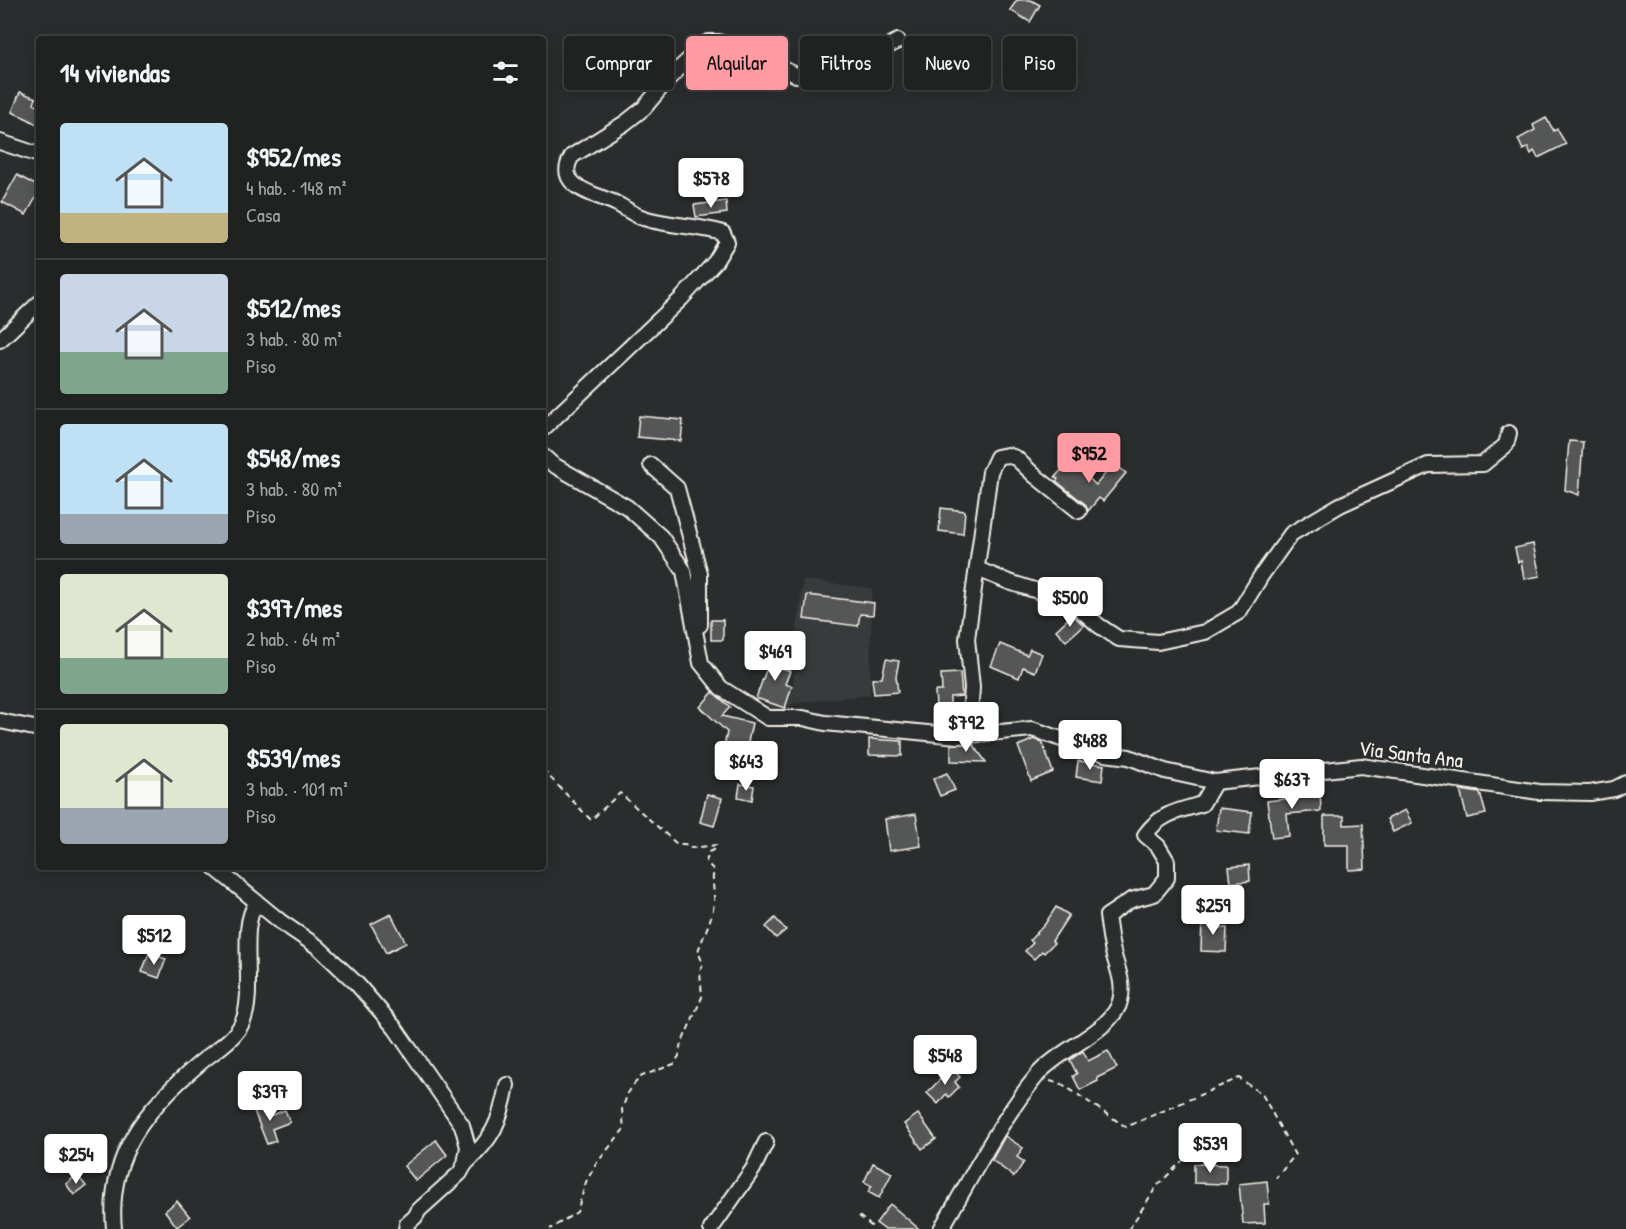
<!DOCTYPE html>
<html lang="es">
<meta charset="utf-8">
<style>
:root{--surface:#202222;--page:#2d2f2f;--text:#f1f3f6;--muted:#a2a4a5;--line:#3d3f40;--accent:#ff9aa2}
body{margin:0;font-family:"Patrick Hand",sans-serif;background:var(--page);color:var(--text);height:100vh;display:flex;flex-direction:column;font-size:22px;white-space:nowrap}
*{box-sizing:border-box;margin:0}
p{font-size:20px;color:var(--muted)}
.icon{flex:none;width:33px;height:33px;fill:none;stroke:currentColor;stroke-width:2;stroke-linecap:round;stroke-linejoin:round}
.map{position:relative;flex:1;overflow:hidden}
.sheet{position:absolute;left:36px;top:36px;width:510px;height:834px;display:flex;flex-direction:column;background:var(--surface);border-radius:6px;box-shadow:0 3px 15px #0003,0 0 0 2px var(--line)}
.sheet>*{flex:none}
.top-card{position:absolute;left:564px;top:36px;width:570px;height:54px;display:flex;gap:12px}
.price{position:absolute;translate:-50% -51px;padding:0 14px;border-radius:6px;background:#fff;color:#222;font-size:20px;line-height:39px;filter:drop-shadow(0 2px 3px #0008)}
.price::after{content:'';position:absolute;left:50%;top:36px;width:18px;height:14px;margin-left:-9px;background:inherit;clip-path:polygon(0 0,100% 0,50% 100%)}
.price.current{background:var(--accent);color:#111}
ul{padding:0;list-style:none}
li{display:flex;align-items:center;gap:18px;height:150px;padding:0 24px}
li+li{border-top:2px solid var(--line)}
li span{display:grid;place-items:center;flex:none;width:168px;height:120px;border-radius:6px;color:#555}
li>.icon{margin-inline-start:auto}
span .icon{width:72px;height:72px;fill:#fffc;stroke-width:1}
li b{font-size:26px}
h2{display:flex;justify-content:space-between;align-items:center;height:72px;padding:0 24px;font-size:26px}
.chip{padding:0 21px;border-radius:6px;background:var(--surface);box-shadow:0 3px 15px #0003,0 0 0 2px var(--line);font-size:21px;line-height:54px}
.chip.current{background:var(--accent);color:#111}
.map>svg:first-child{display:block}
</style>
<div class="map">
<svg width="1626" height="1229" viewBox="0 0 1626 1229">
<rect width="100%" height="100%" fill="#2a2d2e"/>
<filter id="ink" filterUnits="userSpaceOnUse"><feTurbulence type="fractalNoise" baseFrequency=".0167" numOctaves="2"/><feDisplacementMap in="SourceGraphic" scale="12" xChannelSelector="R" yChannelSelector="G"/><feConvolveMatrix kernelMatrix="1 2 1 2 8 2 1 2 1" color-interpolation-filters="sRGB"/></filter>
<g filter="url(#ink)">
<path fill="#373a3a" d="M 803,580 L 872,588 L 870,695 L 793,703 L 777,714 L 764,708 L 793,690 L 795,646 Z"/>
<g fill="#555756" stroke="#f4f1e8" stroke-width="1.5">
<path d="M 1017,0 L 1031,0 L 1040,5 L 1030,22 L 1010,10 Z"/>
<path d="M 20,92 L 36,98 L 34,104 L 39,107 L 39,126 L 28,119 L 12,112 Z"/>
<path d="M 1546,118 L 1554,131 L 1557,129 L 1566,144 L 1538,158 L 1534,151 L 1531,154 L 1528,147 L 1523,150 L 1518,139 L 1535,130 L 1533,125 Z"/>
<path d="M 17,175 L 39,187 L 39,192 L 26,215 L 2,202 Z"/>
<path d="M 726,201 L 727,213 L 696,217 L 694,205 Z"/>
<path d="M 639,416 L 683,420 L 681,441 L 637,437 Z"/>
<path d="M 1569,441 L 1583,442 L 1579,495 L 1565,490 Z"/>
<path d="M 1071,462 L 1096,485 L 1114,463 L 1126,473 L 1103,501 L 1099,498 L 1088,511 L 1085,504 L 1056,481 L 1058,479 L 1055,477 L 1063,468 L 1065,470 Z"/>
<path d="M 941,508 L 965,511 L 963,534 L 939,531 Z"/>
<path d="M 1533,544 L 1540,576 L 1524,579 L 1521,561 L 1518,562 L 1515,548 Z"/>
<path d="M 807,595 L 874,603 L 873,615 L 860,614 L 858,626 L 804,619 Z"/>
<path d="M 1072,615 L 1084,625 L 1066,641 L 1056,630 Z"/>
<rect x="711" y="620" width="12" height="20"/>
<path d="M 1000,644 L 1027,655 L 1030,649 L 1042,654 L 1035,672 L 1023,667 L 1019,678 L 991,666 Z"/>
<path d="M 773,651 L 785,653 L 782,668 L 790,671 L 785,684 L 792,686 L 785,708 L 756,698 Z"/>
<path d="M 886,659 L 899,661 L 896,676 L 898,692 L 874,694 L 872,679 L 882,678 Z"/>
<path d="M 960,673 L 962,696 L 950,697 L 950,704 L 936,706 L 935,691 L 942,691 L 941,674 Z"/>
<path d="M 713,692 L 730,707 L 722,716 L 752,723 L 743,767 L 725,769 L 723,752 L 727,732 L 700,707 Z"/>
<path d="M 869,739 L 902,741 L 902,756 L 869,755 Z"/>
<path d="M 1034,739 L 1042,742 L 1053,772 L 1031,781 L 1018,746 Z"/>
<path d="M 951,744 L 973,744 L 986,762 L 951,761 Z"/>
<path d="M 1078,761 L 1104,765 L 1102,781 L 1076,777 Z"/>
<path d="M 947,773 L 955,790 L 940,796 L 933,779 Z"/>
<path d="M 740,784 L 754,786 L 752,800 L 738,797 Z"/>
<path d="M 1320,789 L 1321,811 L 1287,814 L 1289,836 L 1272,838 L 1267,801 L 1292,798 L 1292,791 Z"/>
<path d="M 1460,790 L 1480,793 L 1486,814 L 1467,818 Z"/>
<path d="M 707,794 L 722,798 L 714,826 L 700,822 Z"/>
<path d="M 1219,808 L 1252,812 L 1249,834 L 1216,830 Z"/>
<path d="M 1405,810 L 1412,823 L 1393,832 L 1387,819 Z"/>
<path d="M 916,814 L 921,846 L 889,851 L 885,819 Z"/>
<path d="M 1324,816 L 1344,816 L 1344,825 L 1363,824 L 1365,869 L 1349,870 L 1349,845 L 1324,845 Z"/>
<path d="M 1249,865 L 1250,881 L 1231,883 L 1229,867 Z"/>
<path d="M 1056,907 L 1069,915 L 1052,941 L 1054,943 L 1044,953 L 1042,951 L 1034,959 L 1025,951 L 1033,943 L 1030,940 L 1045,924 Z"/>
<path d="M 391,914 L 406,943 L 386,953 L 371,924 Z"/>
<path d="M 775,918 L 786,930 L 776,938 L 766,927 Z"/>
<path d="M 1202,919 L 1221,919 L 1220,928 L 1227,928 L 1226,952 L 1201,951 Z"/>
<path d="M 149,953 L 166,959 L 159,978 L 142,972 Z"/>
<path d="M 1083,1051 L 1088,1061 L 1108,1051 L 1117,1068 L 1097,1078 L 1098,1081 L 1080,1090 L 1073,1076 L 1077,1074 L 1070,1060 Z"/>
<path d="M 951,1068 L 960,1077 L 955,1082 L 959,1087 L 949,1097 L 946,1094 L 938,1104 L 927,1093 Z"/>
<path d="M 262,1102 L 267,1117 L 285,1110 L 290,1122 L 272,1129 L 276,1141 L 267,1144 L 252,1106 Z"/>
<path d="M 918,1114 L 936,1139 L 922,1149 L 904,1124 Z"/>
<path d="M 1005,1136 L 1023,1148 L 1017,1157 L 1024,1162 L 1014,1177 L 992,1160 Z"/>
<path d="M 436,1140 L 447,1155 L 416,1181 L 404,1166 Z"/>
<path d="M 873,1163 L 892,1173 L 879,1198 L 868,1192 L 872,1186 L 864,1182 Z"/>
<path d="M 1194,1164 L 1226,1165 L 1226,1184 L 1194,1183 Z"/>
<path d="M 77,1175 L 86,1186 L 74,1195 L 66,1184 Z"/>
<path d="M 1267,1181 L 1269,1204 L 1264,1204 L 1265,1223 L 1243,1224 L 1239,1184 Z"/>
<path d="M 177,1201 L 190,1217 L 177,1227 L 165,1211 Z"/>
<path d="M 890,1204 L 919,1229 L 884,1229 L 876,1223 Z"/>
</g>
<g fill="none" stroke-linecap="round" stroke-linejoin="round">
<defs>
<g id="minor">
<path d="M 0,142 L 39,155"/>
<path d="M 0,340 L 39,303"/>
<path d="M 543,429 L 681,299 L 715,262 L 727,242 L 723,233 C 697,225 664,226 641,217 C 633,214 625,208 617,204 C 597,194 553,188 572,156 L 625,123 L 644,108 L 669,78 L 708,42 L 719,42 L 744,50 L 796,75 L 842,70 L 898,41"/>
<path d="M 543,456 L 552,464 L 627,507 L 661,537 L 684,571 L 701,663 L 721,688 L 768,718 L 803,718 L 825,723 L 958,736 L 1032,729 L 1105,754 L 1129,757 L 1165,771 L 1215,782 L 1361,766 L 1539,792 L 1590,793 L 1614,789 L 1626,783"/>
<path d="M 651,465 L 677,488 L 700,574 L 700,625"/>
<path d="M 977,569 L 1009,582 L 1050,595 L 1079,608 L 1098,625 L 1119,639 L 1158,642 L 1205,632 L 1239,612 L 1261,576 L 1291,534 L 1340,505 L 1428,465 L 1483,464 L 1506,445 L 1509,433"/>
<path d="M 0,721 L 39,729"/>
<path d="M 958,736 L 961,723 L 968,715 L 971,703 L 972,687 L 967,639 L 990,472 L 997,457 L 1007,455 L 1016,458 L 1034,475 L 1079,511"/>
<path d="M 214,867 L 281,922 L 318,947 L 357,984 L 395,1028 L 462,1125 L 468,1147 L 465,1164 L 460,1173 L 419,1210 L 415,1217 L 407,1224 L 406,1229"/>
<path d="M 465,1164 C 493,1138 500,1123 507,1085"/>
<path d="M 114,1229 C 107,1155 146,1108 200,1063 C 214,1051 234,1040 242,1023 C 257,994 237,926 257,903"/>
<path d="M 711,1229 L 753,1169 L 766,1142"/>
<path d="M 941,1229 C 972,1177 1000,1120 1039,1073 C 1059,1050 1114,1029 1120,1001 C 1125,984 1117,968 1113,952 C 1110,940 1109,928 1107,916 L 1131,900 L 1154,894 L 1167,878 L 1167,861 L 1158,846 L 1145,835 C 1161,813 1178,811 1202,804 L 1215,782"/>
</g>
</defs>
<use href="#minor" stroke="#f4f1e8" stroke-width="18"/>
<g stroke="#f4f1e8" stroke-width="2" stroke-dasharray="6 4.5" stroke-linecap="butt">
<path d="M 543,770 L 591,820 L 620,793 L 677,844 L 685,844 L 691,848 L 716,845 L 715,849 L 709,852 L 706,862 L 714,870 C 711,881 715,892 714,904 C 712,919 703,937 698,951 L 703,964 L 700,971 L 702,997 L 680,1047 L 679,1056 L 674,1064 L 642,1076 L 635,1083 L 628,1093 L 622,1109 L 624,1129 L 596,1164 L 586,1182 L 577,1212 L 550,1229"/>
<path d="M 1050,1081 L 1062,1084 L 1126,1127 L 1239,1078 L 1262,1094 L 1295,1155 L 1276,1178"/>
<path d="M 859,1216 L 875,1229"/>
<path d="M 1129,1229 L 1157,1186 L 1182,1161"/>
</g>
<use href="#minor" stroke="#2a2d2e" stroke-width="14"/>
</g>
</g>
<g text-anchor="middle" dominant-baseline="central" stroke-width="4.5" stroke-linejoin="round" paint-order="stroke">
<g font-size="21" fill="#f4f1e8" stroke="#2a2d2e">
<text transform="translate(1411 754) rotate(7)">Via Santa Ana</text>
</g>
</g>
</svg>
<b class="price" style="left:711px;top:209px">$578</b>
<b class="price current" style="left:1089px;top:484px">$952</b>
<b class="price" style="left:1070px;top:628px">$500</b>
<b class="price" style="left:775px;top:682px">$469</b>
<b class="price" style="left:966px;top:753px">$792</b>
<b class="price" style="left:1090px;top:771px">$488</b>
<b class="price" style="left:746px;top:792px">$643</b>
<b class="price" style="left:1292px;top:810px">$637</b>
<b class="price" style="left:1213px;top:936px">$259</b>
<b class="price" style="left:154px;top:966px">$512</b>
<b class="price" style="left:945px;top:1086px">$548</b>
<b class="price" style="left:270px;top:1122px">$397</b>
<b class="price" style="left:1210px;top:1174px">$539</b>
<b class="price" style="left:76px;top:1185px">$254</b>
<div class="top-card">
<a class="chip">Comprar</a>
<a class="chip current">Alquilar</a>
<a class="chip">Filtros</a>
<a class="chip">Nuevo</a>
<a class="chip">Piso</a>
</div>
<section class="sheet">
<h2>14 viviendas<svg class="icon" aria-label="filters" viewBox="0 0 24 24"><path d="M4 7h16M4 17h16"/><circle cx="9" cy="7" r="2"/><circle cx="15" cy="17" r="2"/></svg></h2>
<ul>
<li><span style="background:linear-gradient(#bfe0f5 75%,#c2b280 0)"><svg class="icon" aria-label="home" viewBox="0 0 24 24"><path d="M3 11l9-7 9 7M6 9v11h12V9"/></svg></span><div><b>$952/mes</b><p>4 hab. · 148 m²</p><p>Casa</p></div></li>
<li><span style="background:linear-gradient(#c9d6e8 65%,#7fa58c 0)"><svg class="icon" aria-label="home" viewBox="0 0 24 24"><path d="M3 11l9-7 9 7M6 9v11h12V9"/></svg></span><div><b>$512/mes</b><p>3 hab. · 80 m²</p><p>Piso</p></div></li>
<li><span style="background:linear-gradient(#bfe0f5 75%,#9aa5b1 0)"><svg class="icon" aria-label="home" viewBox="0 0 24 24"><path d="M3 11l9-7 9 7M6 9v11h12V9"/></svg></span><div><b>$548/mes</b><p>3 hab. · 80 m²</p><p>Piso</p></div></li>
<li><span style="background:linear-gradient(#dfe7d0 70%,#7fa58c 0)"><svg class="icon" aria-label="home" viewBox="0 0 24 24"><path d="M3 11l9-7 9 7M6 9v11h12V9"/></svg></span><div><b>$397/mes</b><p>2 hab. · 64 m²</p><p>Piso</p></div></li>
<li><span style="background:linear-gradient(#dfe7d0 70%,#9aa5b1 0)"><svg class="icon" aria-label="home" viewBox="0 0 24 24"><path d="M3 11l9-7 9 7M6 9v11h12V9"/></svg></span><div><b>$539/mes</b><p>3 hab. · 101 m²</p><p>Piso</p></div></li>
</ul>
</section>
</div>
